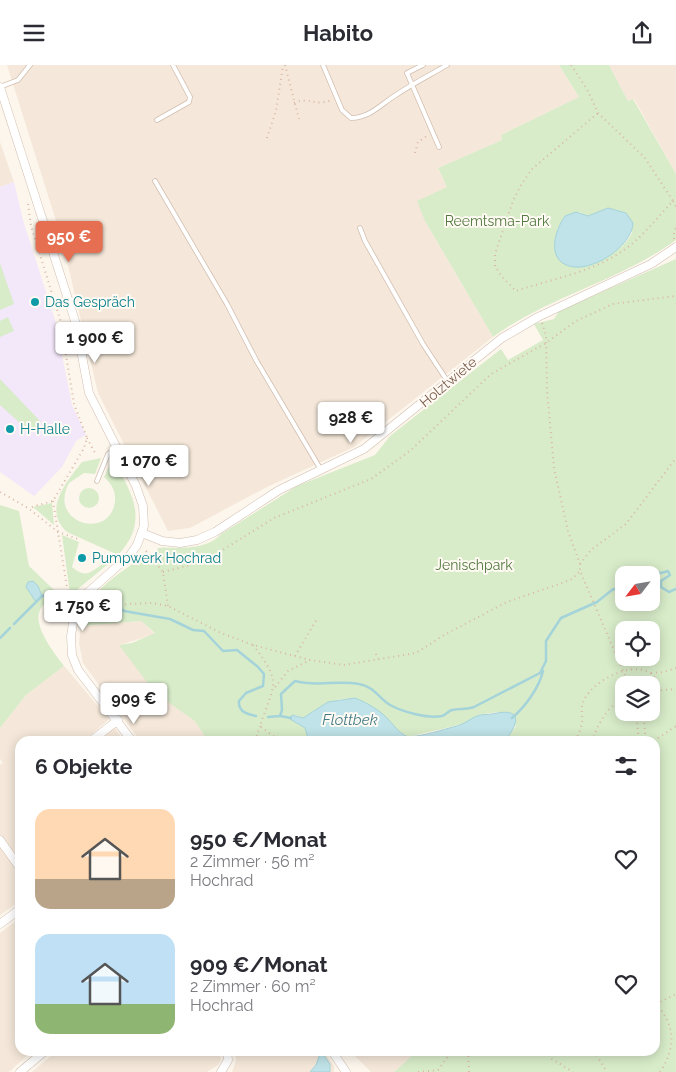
<!DOCTYPE html>
<html lang="de">
<meta charset="utf-8">
<style>
:root{--surface:#fff;--page:#f2f2f3;--text:#2b2b33;--muted:#7c7c81;--accent:#e76f51}
body{margin:0;font-family:Raleway,sans-serif;background:var(--page);color:var(--text);height:100vh;display:flex;flex-direction:column;font-size:19px;white-space:nowrap}
*{box-sizing:border-box;margin:0}
p{font-size:16px;color:var(--muted)}
.icon{flex:none;width:28px;height:28px;fill:none;stroke:currentColor;stroke-width:2;stroke-linecap:round;stroke-linejoin:round}
.map{position:relative;flex:1;overflow:hidden}
.drawer{position:absolute;left:15px;top:671px;width:645px;height:320px;display:flex;flex-direction:column;background:var(--surface);border-radius:15px;box-shadow:0 2px 12px #0003}
.drawer>*{flex:none}
.needle{width:32px;rotate:239deg}
.tools{position:absolute;left:615px;top:501px;display:grid;gap:10px}
.tools a{display:grid;place-items:center;width:45px;height:45px;border-radius:10px;background:var(--surface);box-shadow:0 2px 12px #0003;font-size:25px}
.price{position:absolute;translate:-50% -42px;padding:0 11px;border-radius:5px;background:#fff;color:#222;font-size:16px;line-height:32px;filter:drop-shadow(0 1px 2px #0008)}
.price::after{content:'';position:absolute;left:50%;top:30px;width:15px;height:11px;margin-left:-8px;background:inherit;clip-path:polygon(0 0,100% 0,50% 100%)}
.price.current{background:var(--accent);color:#fff}
ul{padding:0;list-style:none}
li{display:flex;align-items:center;gap:15px;height:125px;padding:0 20px}
li span{display:grid;place-items:center;flex:none;width:140px;height:100px;border-radius:15px;color:#555}
li>.icon{margin-inline-start:auto}
span .icon{width:60px;height:60px;fill:#fffc;stroke-width:1}
li b{font-size:21px}
h2{display:flex;justify-content:space-between;align-items:center;height:60px;padding:0 20px;font-size:21px}
header{display:flex;justify-content:space-between;align-items:center;height:65px;padding:0 20px;background:var(--surface);font-size:22px;font-weight:700}
.map>svg:first-child{display:block}
</style>
<header><svg class="icon" aria-label="menu" viewBox="0 0 24 24"><path d="M4 6h16M4 12h16M4 18h16"/></svg>Habito<svg class="icon" aria-label="share" viewBox="0 0 24 24"><path d="M12 15V3M7 8l5-5 5 5M5 13v7h14v-7"/></svg></header>
<div class="map">
<svg width="676" height="1007" viewBox="0 0 676 1007">
<rect width="100%" height="100%" fill="#fdf6ec"/>
<g fill="#f5e8da">
<path d="M 7,0 L 559,0 L 579,32 L 501,70 L 502,75 L 438,103 L 447,122 L 425,156 L 493,272 L 354,382 L 267,422 L 190,463 L 168,466 L 98,328 L 62,175 Z"/>
<path d="M 609,0 L 676,0 L 676,109 L 634,34 L 628,36 Z"/>
<path d="M 0,77 L 14,117 L 0,122 Z"/>
<path d="M 141,556 L 155,569 L 120,580 L 187,640 L 206,673 L 204,676 L 140,676 L 83,598 L 79,578 L 81,561 Z"/>
<path d="M 64,601 L 109,654 L 84,676 L 20,676 L 20,836 L 0,850 L 0,700 L 3,698 L 0,694 L 0,663 L 26,630 Z"/>
<path d="M 114,662 L 124,676 L 97,676 Z"/>
<path d="M 20,853 L 20,986 L 32,986 L 9,1007 L 0,1007 L 0,868 Z"/>
<path d="M 57,986 L 219,986 L 221,995 L 218,1000 L 207,1007 L 32,1007 Z"/>
<path d="M 235,986 L 324,986 L 334,1001 L 334,1007 L 232,1007 L 236,996 Z"/>
<path d="M 350,986 L 417,986 L 394,1007 L 371,1007 Z"/>
</g>
<path fill="#f3e8fa" d="M 14,117 L 23,155 L 55,255 L 72,340 L 86,370 L 76,376 L 62,402 L 34,431 L 0,407 L 0,122 Z"/>
<g fill="#d8ecc9" fill-rule="evenodd">
<path d="M 559,0 L 609,0 L 628,36 L 633,34 L 676,109 L 676,175 C 620,216 549,231 493,272 L 425,156 L 417,136 L 447,122 L 438,103 L 502,75 L 501,70 L 579,32 ZM 608,143 L 626,148 L 632,168 C 621,188 602,195 581,201 L 557,190 C 552,176 557,162 565,151 L 579,147 L 588,151 Z"/>
<path d="M 676,194 L 676,1007 L 394,1007 L 417,986 L 655,986 L 655,676 L 505,676 L 516,661 L 498,647 L 478,650 L 471,656 L 454,661 L 408,672 C 397,668 394,659 385,652 C 349,624 338,631 303,653 L 295,650 L 290,653 L 305,663 L 309,676 L 204,676 L 206,673 L 195,656 L 155,628 L 119,580 L 132,578 L 155,568 L 141,556 L 81,561 L 82,553 L 85,552 L 83,550 C 92,524 121,508 142,492 L 147,495 L 155,491 L 158,483 C 179,482 206,486 221,469 L 297,421 L 375,390 L 390,371 L 501,284 L 508,295 L 543,275 L 534,259 L 554,254 L 559,246 ZM 624,510 L 651,510 L 651,538 L 624,538 ZM 624,565 L 651,565 L 651,592 L 624,592 ZM 624,620 L 651,620 L 651,648 L 624,648 Z"/>
<path d="M 0,198 L 14,239 L 0,245 Z"/>
<path d="M 8,252 L 14,266 L 0,272 L 0,256 Z"/>
<path d="M 0,314 L 41,357 L 30,367 L 0,340 Z"/>
<path d="M 101,393 L 95,409 L 84,408 L 69,418 C 47,459 111,476 115,436 C 116,426 111,418 104,412 L 113,394 C 132,429 150,455 118,490 L 67,467 C 42,445 67,416 82,397 Z"/>
<circle cx="89" cy="433" r="10"/>
<path d="M 52,438 L 54,460 L 33,442 Z"/>
<path d="M 0,440 L 19,446 L 29,501 L 57,528 C 52,533 42,539 40,545 C 32,561 55,589 64,601 L 26,630 L 0,663 Z"/>
<path d="M 62,470 L 79,477 L 72,502 C 91,519 96,497 113,495 L 79,523 L 71,536 Z"/>
</g>
<g fill="#bfe3e8" stroke="#a5d3da">
<path d="M 608,143 L 626,148 L 633,158 C 632,182 591,208 569,201 C 546,194 555,165 565,151 L 576,147 L 588,151 Z"/>
<path d="M 33,516 L 38,521 L 42,531 L 36,537 L 26,522 L 28,517 Z"/>
<path d="M 355,633 C 367,638 378,644 387,653 C 394,660 398,668 408,672 C 424,671 441,665 457,661 C 466,658 470,654 477,651 C 481,649 487,650 492,649 C 522,642 520,657 505,676 L 309,676 L 305,663 L 290,654 L 292,650 L 303,653 L 328,637 Z"/>
<path d="M 321,986 L 330,999 L 330,1007 L 310,1007 L 316,1000 Z"/>
</g>
<g fill="none" stroke-linecap="round" stroke-linejoin="round">
<g stroke="#a5d3da" stroke-width="2.5">
<path d="M 637,510 L 645,505 L 661,508 L 668,506 L 670,510 L 661,516 L 661,522 L 669,527 L 676,524"/>
<path d="M 97,534 L 111,537 L 124,546 L 170,554 L 193,565 L 204,566 L 223,586 L 237,585 L 258,602 L 264,609 L 263,621 L 246,628 L 239,636 C 238,647 247,649 256,651"/>
<path d="M 14,559 L 42,531 L 54,527"/>
<path d="M 0,573 L 10,563"/>
<path d="M 280,651 L 291,653"/>
<path d="M 268,652 L 280,651 L 282,645 L 281,629 L 295,616 C 315,622 338,615 359,619 C 373,621 379,633 390,640 C 403,647 428,654 442,651 C 447,649 448,646 452,645 C 460,643 466,645 474,642 L 540,608 L 546,596 L 546,576 L 561,553 L 597,537 L 612,525 L 624,520"/>
<path d="M 512,653 C 525,642 539,623 543,606"/>
</g>
<defs>
<g id="service">
<path d="M 323,0 L 342,45 L 351,53 C 370,53 381,39 396,30 C 412,19 430,10 447,0"/>
<path d="M 423,0 L 407,8 L 439,82"/>
<path d="M 0,22 L 18,15 L 30,0"/>
<path d="M 157,55 L 189,37 L 190,32 L 173,0"/>
<path d="M 155,116 L 227,239 L 256,295 L 321,405"/>
<path d="M 360,163 L 365,176 L 423,279 L 448,317"/>
<path d="M 97,416 L 108,389 L 116,384"/>
</g>
<g id="minor">
<path d="M 0,22 L 76,259 L 89,328 L 136,421 L 143,441 L 144,461 L 137,480 L 130,490 L 85,530 L 74,552 L 71,571 L 72,590 L 78,605 L 132,676"/>
<path d="M 142,468 L 162,476 L 180,478 L 197,475 L 215,467 L 279,425 L 364,384 L 502,273 L 538,252 L 651,199 L 676,182"/>
<path d="M 91,676 L 118,655"/>
<path d="M 0,775 L 20,803"/>
<path d="M 0,859 L 20,844"/>
<path d="M 332,986 L 346,1007"/>
<path d="M 20,1007 L 45,986"/>
<path d="M 221,1007 L 228,995 L 227,986"/>
</g>
</defs>
<use href="#service" stroke="#d1beb0" stroke-width="5.5"/>
<use href="#minor" stroke="#d1beb0" stroke-width="9"/>
<g stroke="#d9b8a5" stroke-width="2" stroke-dasharray="1 4" stroke-linecap="butt">
<path d="M 285,0 L 299,54"/>
<path d="M 571,0 L 587,24 L 598,48 L 645,93 L 673,136 C 656,154 641,174 621,187 C 590,208 551,214 516,226 L 502,212 L 495,201 L 495,189 L 513,136 L 521,120 L 532,104 L 598,48"/>
<path d="M 294,38 C 310,31 314,42 332,35"/>
<path d="M 267,73 L 276,46 L 283,0"/>
<path d="M 415,88 L 418,77 L 427,71"/>
<path d="M 673,136 L 676,142"/>
<path d="M 28,139 L 31,161 L 60,254 L 74,339 L 87,373 L 84,383 L 53,436 L 28,443"/>
<path d="M 674,174 L 674,167 L 676,163"/>
<path d="M 542,258 L 546,270 L 547,325 L 554,403 L 568,466 L 580,499 L 580,506 L 629,620"/>
<path d="M 87,373 L 96,390"/>
<path d="M 0,427 L 28,443 L 58,467 L 78,474"/>
<path d="M 53,436 L 70,541"/>
<path d="M 146,486 L 163,507 L 168,541"/>
<path d="M 580,499 L 591,485 L 626,459 L 676,393"/>
<path d="M 163,507 L 205,496 L 274,453 L 371,414 L 411,385 L 491,309 L 546,278 L 576,256 L 613,239 L 676,231"/>
<path d="M 82,551 L 106,547 L 127,539 L 152,538 L 168,541 L 221,568 L 253,580 L 310,595 L 344,600 L 416,588 L 444,570 L 507,537 L 562,518 L 572,514 L 580,506"/>
<path d="M 253,580 C 283,619 274,618 260,661 L 280,676"/>
<path d="M 376,589 L 378,594"/>
<path d="M 295,591 L 317,554"/>
<path d="M 651,608 L 664,607 L 676,603"/>
<path d="M 275,622 L 288,606 L 310,595"/>
<path d="M 651,626 L 676,624"/>
<path d="M 636,648 L 639,676"/>
<path d="M 643,648 L 646,676"/>
<path d="M 255,676 L 260,661"/>
<path d="M 576,676 C 578,670 581,664 582,658 C 583,649 580,643 584,635 C 593,615 639,591 655,613 L 654,625"/>
<path d="M 592,676 C 598,660 607,640 624,634"/>
<path d="M 654,676 L 676,661"/>
<path d="M 655,938 C 676,960 676,983 660,1007"/>
<path d="M 656,939 L 676,929"/>
<path d="M 468,986 L 469,1007"/>
<path d="M 545,986 L 552,994 L 573,1007"/>
<path d="M 594,986 L 607,1007"/>
<path d="M 418,1007 L 438,1005 L 452,986"/>
</g>
<use href="#service" stroke="#fff" stroke-width="4"/>
<use href="#minor" stroke="#fff" stroke-width="8"/>
</g>
<g fill="#0f9aa8" stroke="#fffaf3" stroke-width="2">
<circle cx="35" cy="237" r="5"/>
<circle cx="10" cy="364" r="5"/>
<circle cx="82" cy="493" r="5"/>
</g>
<g text-anchor="middle" dominant-baseline="central" stroke-width="4" stroke-linejoin="round" paint-order="stroke">
<g font-size="14" fill="#537a41" stroke="#fffaf3">
<text x="497" y="156">Reemtsma-Park</text>
<text x="474" y="500">Jenischpark</text>
</g>
<g font-size="14" fill="#0d838f" stroke="#fffaf3" text-anchor="start">
<text x="45" y="237">Das Gespräch</text>
<text x="20" y="364">H-Halle</text>
<text x="92" y="493">Pumpwerk Hochrad</text>
</g>
<g font-size="14" fill="#7a5c4d" stroke="#fffaf3">
<text transform="translate(448 317) rotate(-40)">Holztwiete</text>
</g>
<g font-size="15" font-style="italic" fill="#437c86" stroke="#fffaf3">
<text x="350" y="655">Flottbek</text>
</g>
</g>
</svg>
<div class="tools">
<a><svg class="needle" viewBox="-14 -14 28 28"><path d="M0-13l5 13h-10z" fill="#e53935"/><path d="M0 13l5-13h-10z" fill="#7c7c81"/></svg></a>
<a><svg class="icon" aria-label="locate" viewBox="0 0 24 24"><circle cx="12" cy="12" r="6"/><path d="M12 2v4M12 18v4M2 12h4M18 12h4"/></svg></a>
<a><svg class="icon" aria-label="layers" viewBox="0 0 24 24"><path d="M12 4l9 5-9 5-9-5zM3 14l9 5 9-5"/></svg></a>
</div>
<b class="price current" style="left:69px;top:198px">950 €</b>
<b class="price" style="left:95px;top:299px">1 900 €</b>
<b class="price" style="left:351px;top:379px">928 €</b>
<b class="price" style="left:149px;top:422px">1 070 €</b>
<b class="price" style="left:83px;top:567px">1 750 €</b>
<b class="price" style="left:134px;top:660px">909 €</b>
<section class="drawer">
<h2>6 Objekte<svg class="icon" aria-label="filters" viewBox="0 0 24 24"><path d="M4 7h16M4 17h16"/><circle cx="9" cy="7" r="2"/><circle cx="15" cy="17" r="2"/></svg></h2>
<ul>
<li><span style="background:linear-gradient(#ffd9b3 70%,#b9a48a 0)"><svg class="icon" aria-label="home" viewBox="0 0 24 24"><path d="M3 11l9-7 9 7M6 9v11h12V9"/></svg></span><div><b>950 €/Monat</b><p>2 Zimmer · 56 m²</p><p>Hochrad</p></div><svg class="icon" aria-label="heart" viewBox="0 0 24 24"><path d="M12 20l-8-8c-3-5 5-10 8-4 3-6 11-1 8 4z"/></svg></li>
<li><span style="background:linear-gradient(#bfe0f5 70%,#8fb573 0)"><svg class="icon" aria-label="home" viewBox="0 0 24 24"><path d="M3 11l9-7 9 7M6 9v11h12V9"/></svg></span><div><b>909 €/Monat</b><p>2 Zimmer · 60 m²</p><p>Hochrad</p></div><svg class="icon" aria-label="heart" viewBox="0 0 24 24"><path d="M12 20l-8-8c-3-5 5-10 8-4 3-6 11-1 8 4z"/></svg></li>
</ul>
</section>
</div>
